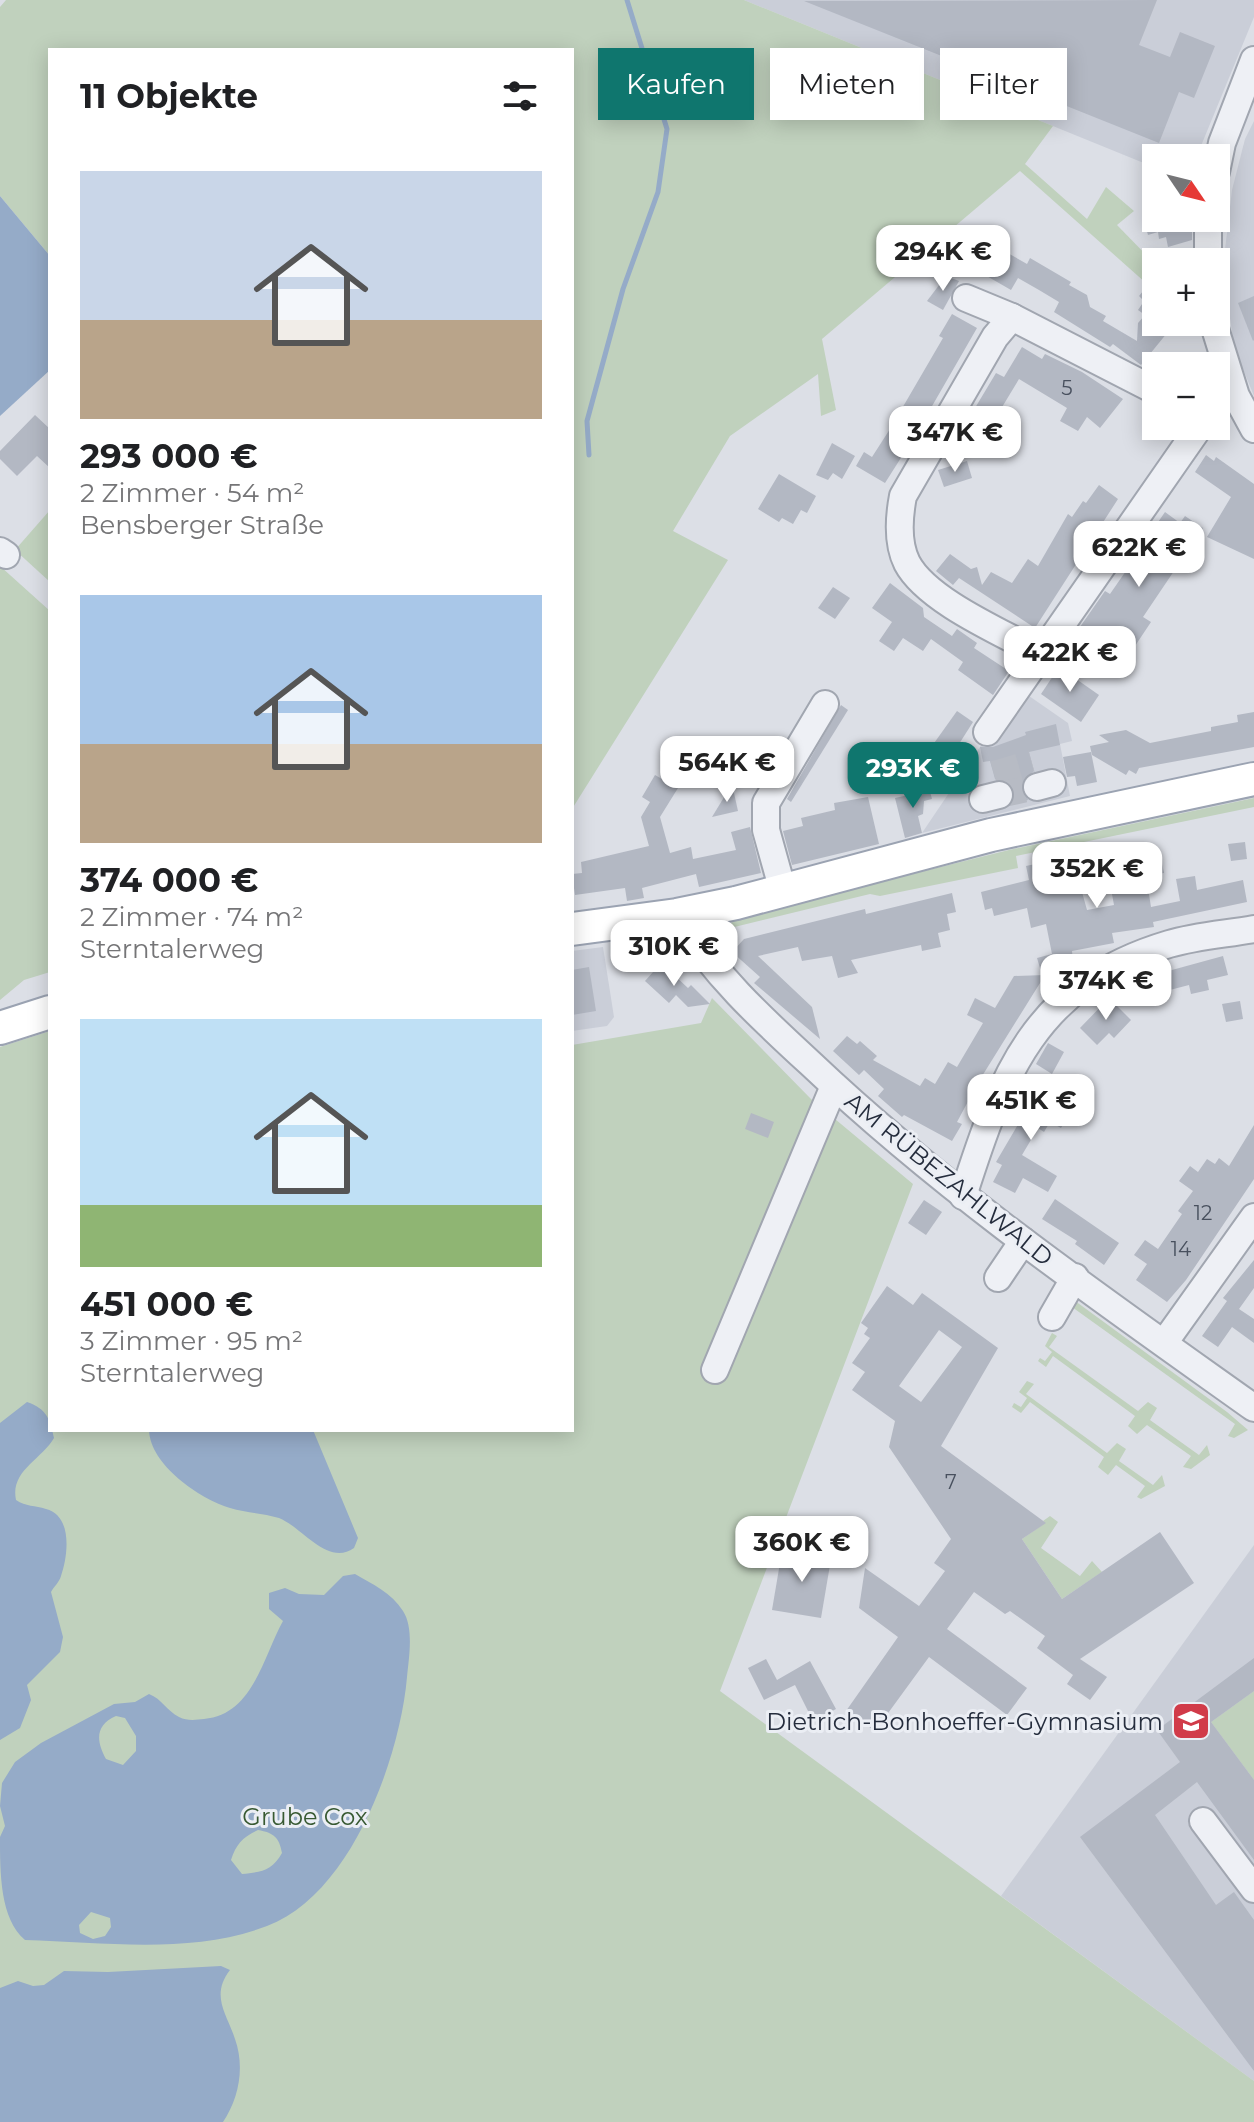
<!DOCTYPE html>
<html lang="de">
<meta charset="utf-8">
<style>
:root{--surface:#fff;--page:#f6f6f6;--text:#202124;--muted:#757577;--accent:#0f766e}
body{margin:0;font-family:Montserrat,sans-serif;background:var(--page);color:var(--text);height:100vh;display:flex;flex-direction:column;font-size:30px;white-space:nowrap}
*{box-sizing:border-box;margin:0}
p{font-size:26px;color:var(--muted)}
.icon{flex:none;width:44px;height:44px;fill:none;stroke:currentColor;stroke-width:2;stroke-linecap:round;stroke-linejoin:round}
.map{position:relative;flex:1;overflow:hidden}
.details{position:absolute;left:48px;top:48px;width:526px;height:1384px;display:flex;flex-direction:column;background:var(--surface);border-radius:0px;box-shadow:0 4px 20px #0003}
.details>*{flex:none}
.top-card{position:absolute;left:598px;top:48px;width:536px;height:72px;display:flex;gap:16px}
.needle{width:52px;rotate:125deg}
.buttons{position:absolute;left:1142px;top:144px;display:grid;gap:16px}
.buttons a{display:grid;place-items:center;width:88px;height:88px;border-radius:0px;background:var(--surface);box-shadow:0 4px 20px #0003;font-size:40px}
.price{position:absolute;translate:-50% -68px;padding:0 18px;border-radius:16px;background:#fff;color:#222;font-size:26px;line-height:52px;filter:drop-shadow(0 2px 4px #0008)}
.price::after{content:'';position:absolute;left:50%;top:48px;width:24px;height:18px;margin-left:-12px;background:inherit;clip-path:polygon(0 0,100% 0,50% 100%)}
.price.current{background:var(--accent);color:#fff}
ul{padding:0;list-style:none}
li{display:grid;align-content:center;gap:16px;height:424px;padding:0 32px}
li span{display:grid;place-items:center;height:248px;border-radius:0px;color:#555}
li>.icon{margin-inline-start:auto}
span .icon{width:144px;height:144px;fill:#fffc;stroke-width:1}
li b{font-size:34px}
h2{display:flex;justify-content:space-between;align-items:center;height:96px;padding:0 32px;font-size:34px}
.chip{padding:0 28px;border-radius:0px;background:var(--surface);box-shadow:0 4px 20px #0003;font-size:28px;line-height:72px}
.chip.current{background:var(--accent);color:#fff}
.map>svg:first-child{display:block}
</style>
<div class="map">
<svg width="1254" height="2122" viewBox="0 0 1254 2122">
<rect width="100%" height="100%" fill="#dcdfe6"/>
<g fill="#caced8">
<path d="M 744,0 L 1254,0 L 1254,17 L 1196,158 L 1156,158 L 1156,168 Z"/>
<path d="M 1254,121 L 1254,396 L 1234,347 L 1223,267 L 1232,190 L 1245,139 Z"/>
<path d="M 1019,689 L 1068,723 L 1072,741 L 1060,744 L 1070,796 L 922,833 Z"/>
<path d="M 603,947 L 614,1017 L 607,1026 L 572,1031 L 572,951 Z"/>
<path d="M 1254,1545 L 1254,2081 L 1001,1896 Z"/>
</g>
<g fill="#c0d1bd">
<path d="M 6,0 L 744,0 L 1053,126 L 1025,164 L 1087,219 L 1106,187 L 1134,211 L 1117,225 L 1156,265 L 1156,292 L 1020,171 L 822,339 L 836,410 L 821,416 L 818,374 L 730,436 L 673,531 L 728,560 L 572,809 L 572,50 L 50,50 L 50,256 L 0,196 L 0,7 Z"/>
<path d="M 50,510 L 50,582 L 15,550 Z"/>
<path d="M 0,566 L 50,611 L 50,972 L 24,980 L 0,1000 Z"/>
<path d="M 1254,798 L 1254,807 L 1016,856 L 1018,868 L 880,896 L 870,894 L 722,930 L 739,917 L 1009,850 Z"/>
<path d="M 712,998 L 811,1099 L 913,1184 L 720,1691 L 1254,2081 L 1254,2122 L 0,2122 L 0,1047 L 50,1031 L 50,1430 L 572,1430 L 572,1045 L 701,1023 Z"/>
<path d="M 1071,1298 L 1227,1412 L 1248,1430 L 1234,1438 L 1228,1436 L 1235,1424 L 1072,1307 Z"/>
<path d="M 1052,1333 L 1057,1336 L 1049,1347 L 1138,1411 L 1148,1402 L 1157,1408 L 1150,1420 L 1199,1455 L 1207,1445 L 1210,1455 L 1191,1469 L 1183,1467 L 1191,1456 L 1147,1425 L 1137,1434 L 1128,1426 L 1135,1416 L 1053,1356 L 1046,1367 L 1038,1361 L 1040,1358 L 1045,1361 L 1052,1352 L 1045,1346 Z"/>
<path d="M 1027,1381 L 1034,1384 L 1026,1394 L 1107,1453 L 1117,1443 L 1126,1449 L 1119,1461 L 1153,1485 L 1162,1475 L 1165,1486 L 1141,1499 L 1137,1497 L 1145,1486 L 1116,1465 L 1108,1475 L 1098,1467 L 1104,1457 L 1030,1402 L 1021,1413 L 1012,1407 L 1014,1403 L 1021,1407 L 1027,1398 L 1019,1392 Z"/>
<path d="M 1050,1516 L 1058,1522 L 1041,1548 L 1080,1576 L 1092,1561 L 1102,1572 L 1062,1599 L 1022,1539 L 1045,1523 L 1043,1521 Z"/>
<path d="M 1254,1691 L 1254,1780 L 1211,1722 Z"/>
</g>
<g fill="#95abc8" fill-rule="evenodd">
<path d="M 0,196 L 50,256 L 50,370 L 0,416 Z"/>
<path d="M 27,1402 C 47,1409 50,1419 54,1438 C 41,1460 10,1471 16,1500 C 26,1507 35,1505 46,1509 C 73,1516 68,1556 61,1576 C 59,1583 54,1586 51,1592 L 63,1637 L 60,1652 L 27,1685 L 31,1700 L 20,1728 L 0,1740 L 0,1423 Z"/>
<path d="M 149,1430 L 313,1430 L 358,1538 L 354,1548 C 328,1567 302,1527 279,1518 C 263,1513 246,1513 230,1508 C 200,1499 150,1465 149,1430 Z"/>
<path d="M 355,1574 C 372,1584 392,1593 403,1611 C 414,1628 409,1657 407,1677 C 400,1758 351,1895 267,1926 C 191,1955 104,1942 25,1940 C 0,1919 0,1873 0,1837 L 5,1826 L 0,1806 L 2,1783 L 15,1762 L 41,1743 L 114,1704 L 135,1702 L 149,1694 C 162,1699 167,1711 179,1717 C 187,1721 195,1720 204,1719 C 253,1715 263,1657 283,1621 L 269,1609 L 269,1593 L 285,1588 L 299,1594 L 324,1595 L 343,1576 ZM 116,1716 L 125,1718 L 136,1736 L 136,1751 L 123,1765 L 106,1759 C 96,1741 95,1725 116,1716 ZM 258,1830 C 274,1833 279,1837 282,1853 C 272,1871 261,1872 242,1874 L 231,1860 C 236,1844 243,1837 258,1830 ZM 91,1912 L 110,1918 L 111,1927 L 105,1936 L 93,1939 L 80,1933 L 79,1925 Z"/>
<path d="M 221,1966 L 230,1970 C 210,1996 227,2014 235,2039 C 245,2067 239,2098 223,2122 L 0,2122 L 0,1988 L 18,1981 L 33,1986 L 44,1985 L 64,1971 L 108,1972 Z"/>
</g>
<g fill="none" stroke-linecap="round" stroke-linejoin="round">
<path stroke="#95abc8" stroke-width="5" d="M 589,455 L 587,421 L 623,289 L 658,192 L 667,129 L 627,0"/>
</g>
<g fill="#b3b8c3" fill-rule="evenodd">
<path d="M 1157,0 L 1139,45 L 1170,57 L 1180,32 L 1215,46 L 1194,98 L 1179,92 L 1159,143 L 804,1 Z"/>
<path d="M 1143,218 L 1192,218 L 1192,240 L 1168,247 L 1166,237 L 1159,239 L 1158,232 L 1148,235 Z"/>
<path d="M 985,240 L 1027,264 L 1030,258 L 1071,282 L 1069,285 L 1087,295 L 1090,307 L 1106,316 L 1103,321 L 1137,341 L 1138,323 L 1145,315 L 1138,310 L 1144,301 L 1139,296 L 1148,285 L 1153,290 L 1156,286 L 1156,322 L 1176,322 L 1141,365 L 1113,344 L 1110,347 L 1054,312 L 1059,302 L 1039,290 L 1018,278 L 1011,290 L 959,260 L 968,243 L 980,250 Z"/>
<path d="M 946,276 L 959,281 L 943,310 L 927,301 Z"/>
<path d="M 1254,296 L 1254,340 L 1253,341 L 1238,303 Z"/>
<path d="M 952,314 L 977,328 L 920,427 L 923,429 L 914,444 L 911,442 L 885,483 L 856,466 L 864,452 L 872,457 L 890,429 L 943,338 L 939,336 Z"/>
<path d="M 1022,347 L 1042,359 L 1045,354 L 1082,372 L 1123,399 L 1100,428 L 1087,417 L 1078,431 L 1060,421 L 1067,408 L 1019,379 L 987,432 L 966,423 L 996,373 L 1004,377 Z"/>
<path d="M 35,415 L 50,429 L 50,468 L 37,456 L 17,476 L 0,459 L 0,451 Z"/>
<path d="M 832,443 L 855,456 L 842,479 L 833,473 L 828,480 L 816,475 Z"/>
<path d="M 1206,455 L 1214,461 L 1216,457 L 1254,484 L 1254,559 L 1207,537 L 1231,497 L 1195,472 Z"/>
<path d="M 967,461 L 972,478 L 944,487 L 938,470 Z"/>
<path d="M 779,474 L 816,496 L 807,513 L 801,510 L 793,524 L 782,518 L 779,522 L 758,509 Z"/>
<path d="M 1099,485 L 1118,499 L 1035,628 L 959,578 L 953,585 L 936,571 L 950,554 L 971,569 L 977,567 L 982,585 L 991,572 L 1012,583 L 1028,559 L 1038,566 L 1068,514 L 1072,517 L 1083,501 L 1086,503 Z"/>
<path d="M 1165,512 L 1180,523 L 1185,516 L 1203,528 L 1143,617 L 1151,622 L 1131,652 L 1101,633 L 1092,649 L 1073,637 L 1105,591 L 1110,594 L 1137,555 L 1150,564 L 1167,541 L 1152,531 Z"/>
<path d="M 890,583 L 923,608 L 924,617 L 952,636 L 957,629 L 977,643 L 974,648 L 1009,671 L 993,695 L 958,670 L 963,662 L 931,639 L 923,651 L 903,638 L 894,651 L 879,641 L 892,622 L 872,608 Z"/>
<path d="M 833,587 L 850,598 L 835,619 L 818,608 Z"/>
<path d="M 1059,667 L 1099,695 L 1081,722 L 1041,694 Z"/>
<path d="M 841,705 L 848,710 L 791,802 L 787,799 Z"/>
<path d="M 957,711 L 973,722 L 952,755 L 946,755 L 932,746 Z"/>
<path d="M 1254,712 L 1254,747 L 1139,768 L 1136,774 L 1129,770 L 1126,775 L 1092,755 L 1090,746 L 1109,742 L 1099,735 L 1126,730 L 1150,743 L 1211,731 L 1211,727 L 1238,722 L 1237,715 Z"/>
<path d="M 1056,724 L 1060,745 L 1029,752 L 1034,771 L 1021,784 L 1028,800 L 1012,804 L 1015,792 L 1011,784 L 995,779 L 990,761 L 983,762 L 980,747 L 993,747 L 1026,735 L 1025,732 Z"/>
<path d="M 1091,752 L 1097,782 L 1077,786 L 1075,776 L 1067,777 L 1063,757 Z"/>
<path d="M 655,775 L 678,788 L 660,817 L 670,853 L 691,847 L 693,859 L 736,850 L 731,832 L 750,827 L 761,873 L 699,887 L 696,874 L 642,888 L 644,898 L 627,901 L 625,888 L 575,895 L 572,874 L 582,873 L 581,862 L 649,846 L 641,817 L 650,802 L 642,797 Z"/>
<path d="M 732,784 L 738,811 L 712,817 Z"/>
<path d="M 928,784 L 932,799 L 924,801 L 923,814 L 918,816 L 922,833 L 905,838 L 895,798 L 913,794 L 911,789 Z"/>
<path d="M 868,797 L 879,844 L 792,865 L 783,831 L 803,826 L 801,818 L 835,810 L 834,803 Z"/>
<path d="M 1245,842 L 1247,859 L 1231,861 L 1228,844 Z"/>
<path d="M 1161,858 L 1164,873 L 1146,876 L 1143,861 Z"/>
<path d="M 1058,859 L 1064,882 L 1070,881 L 1073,894 L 1082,892 L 1087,910 L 1114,905 L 1112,894 L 1148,888 L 1151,907 L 1180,901 L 1176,879 L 1195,876 L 1197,890 L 1243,880 L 1247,902 L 1153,922 L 1154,927 L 1112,933 L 1114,943 L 1072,951 L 1073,961 L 1061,964 L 1049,976 L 1040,968 L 1037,958 L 1052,954 L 1046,924 L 1031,928 L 1027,908 L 994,916 L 992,908 L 985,910 L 981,892 L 1029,880 L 1026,866 Z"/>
<path d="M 952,893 L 956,912 L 947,914 L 950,930 L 938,933 L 941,947 L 922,951 L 921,945 L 851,960 L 858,973 L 838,978 L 832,956 L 802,961 L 798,947 L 758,956 L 812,1007 L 820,1039 L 754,983 L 760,977 L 732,952 L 744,939 L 865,909 L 866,914 Z"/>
<path d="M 1223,956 L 1228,975 L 1207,980 L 1209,990 L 1191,994 L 1189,985 L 1166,991 L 1161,973 Z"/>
<path d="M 661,963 L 688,988 L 691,985 L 710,1004 L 688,1007 L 676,995 L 669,1003 L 645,981 Z"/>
<path d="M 589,967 L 596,1011 L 572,1015 L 572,970 Z"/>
<path d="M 1045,975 L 979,1081 L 957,1122 L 962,1124 L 952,1141 L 904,1115 L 902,1117 L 878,1096 L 884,1089 L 864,1070 L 859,1075 L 833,1051 L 847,1036 L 857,1044 L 860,1041 L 877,1056 L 873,1060 L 920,1086 L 925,1078 L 935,1084 L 948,1062 L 957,1067 L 983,1023 L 967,1015 L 975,998 L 995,1008 L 1014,976 Z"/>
<path d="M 1109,998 L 1131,1020 L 1114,1038 L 1109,1033 L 1097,1045 L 1080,1028 Z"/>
<path d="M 1240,1001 L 1243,1019 L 1226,1022 L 1222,1004 Z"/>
<path d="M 1048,1043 L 1064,1052 L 1052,1074 L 1036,1064 Z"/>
<path d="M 1034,1085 L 1073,1107 L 1061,1128 L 1050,1122 L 1044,1132 L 1038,1128 L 1022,1155 L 1057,1176 L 1048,1192 L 1023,1178 L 1015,1193 L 993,1182 L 1002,1165 L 996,1162 L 1027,1109 L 1022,1106 Z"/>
<path d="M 751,1113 L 774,1122 L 768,1138 L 745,1129 Z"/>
<path d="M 1254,1125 L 1254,1179 L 1186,1280 L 1167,1302 L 1136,1280 L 1147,1264 L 1134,1255 L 1145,1240 L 1158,1249 L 1182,1214 L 1178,1211 L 1193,1191 L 1179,1181 L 1190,1166 L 1198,1172 L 1207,1159 L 1215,1164 L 1219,1158 L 1229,1166 Z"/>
<path d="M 1055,1199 L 1119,1243 L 1104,1265 L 1075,1244 L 1077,1241 L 1042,1219 Z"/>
<path d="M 924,1200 L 942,1212 L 926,1235 L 908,1223 Z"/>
<path d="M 1254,1260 L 1254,1288 L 1239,1309 L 1254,1319 L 1254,1343 L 1232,1327 L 1218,1347 L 1202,1336 L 1227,1301 L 1223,1298 Z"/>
<path d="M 887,1286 L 913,1305 L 922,1293 L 998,1348 L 941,1446 L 1046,1523 L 1022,1539 L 1062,1599 L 1160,1532 L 1194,1583 L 1080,1659 L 1107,1677 L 1090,1700 L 1067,1684 L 1073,1675 L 1037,1648 L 1045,1636 L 1010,1611 L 1005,1614 L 974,1592 L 947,1629 L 1027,1688 L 1007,1715 L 929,1657 L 875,1731 L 846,1711 L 898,1637 L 859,1608 L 865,1568 L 919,1606 L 945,1571 L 934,1563 L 951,1539 L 889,1447 L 895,1421 L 852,1390 L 865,1372 L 852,1363 L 870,1338 L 864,1334 L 868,1328 L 861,1323 ZM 939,1330 L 962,1347 L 921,1402 L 899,1386 Z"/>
<path d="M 782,1551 L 831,1559 L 821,1618 L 772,1610 Z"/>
<path d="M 1254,1658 L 1254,1691 L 1211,1722 L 1254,1780 L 1254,1860 L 1197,1782 L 1155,1815 L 1216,1905 L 1234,1892 L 1254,1920 L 1254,2071 L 1080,1837 L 1180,1762 L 1157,1730 Z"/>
<path d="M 766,1659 L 777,1680 L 810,1661 L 836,1709 L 813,1721 L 795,1685 L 764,1700 L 748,1668 Z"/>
</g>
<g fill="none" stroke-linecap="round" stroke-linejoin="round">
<g stroke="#b7bbc4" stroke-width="26" stroke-dasharray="26 13" stroke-linecap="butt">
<path d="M 994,774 L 1032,763"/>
<path d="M 999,795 L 1037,787"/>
</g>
<defs>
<g id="minor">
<path d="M 1216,172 L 1222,143 L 1254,60"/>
<path d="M 1208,262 L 1208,218"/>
<path d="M 966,298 L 1012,317"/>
<path d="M 1213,322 L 1236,396 L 1254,429"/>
<path d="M 0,551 L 6,555"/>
<path d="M 1041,654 C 1003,633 927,601 907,563 C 897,543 899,517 903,496 L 995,337 L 1012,317 L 1156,391"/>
<path d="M 987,732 L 1200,426"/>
<path d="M 1037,787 L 1052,783"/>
<path d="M 983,799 L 999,795"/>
<path d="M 783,891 L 766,830 L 766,803 L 825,704"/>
<path d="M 677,915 C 712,973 761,1018 810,1063 C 946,1192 1101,1299 1254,1408"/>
<path d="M 963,1196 C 1002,1074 1035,984 1169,944 C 1196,936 1226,934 1254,929"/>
<path d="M 998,1278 L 1023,1241"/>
<path d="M 1052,1317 L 1075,1277"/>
<path d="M 1164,1343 L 1254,1217"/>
<path d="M 715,1370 L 834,1086"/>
<path d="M 1203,1821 L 1254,1889"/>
</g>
<g id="major">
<path d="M 572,929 L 677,915 L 736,903 L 991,835 L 1254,779"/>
<path d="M 0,1028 L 50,1012"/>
</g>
</defs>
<use href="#minor" stroke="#a1a6b0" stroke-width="30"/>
<use href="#major" stroke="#9ba3b2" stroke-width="36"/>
<use href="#minor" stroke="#eef0f5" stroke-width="26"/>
<use href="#major" stroke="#fff" stroke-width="32"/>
</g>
<defs>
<symbol id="school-square" viewBox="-11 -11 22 22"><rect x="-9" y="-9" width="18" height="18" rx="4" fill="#d13b49" stroke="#ebeef4"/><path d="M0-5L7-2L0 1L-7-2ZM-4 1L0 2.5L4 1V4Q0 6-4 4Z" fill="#fff"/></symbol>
</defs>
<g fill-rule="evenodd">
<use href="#school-square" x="1169" y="1699" width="44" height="44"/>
</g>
<g text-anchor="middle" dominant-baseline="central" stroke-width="6" stroke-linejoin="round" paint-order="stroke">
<g font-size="20" fill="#48505e">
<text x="1067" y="388">5</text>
<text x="1203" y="1213">12</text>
<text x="1181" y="1249">14</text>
<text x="951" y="1482">7</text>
</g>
<g font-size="24" fill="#252d3d" stroke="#ebeef4">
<text transform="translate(949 1179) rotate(39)">AM RÜBEZAHLWALD</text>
</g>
<g font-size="24" fill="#252d3d" stroke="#ebeef4" text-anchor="end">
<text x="1163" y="1721">Dietrich-Bonhoeffer-Gymnasium</text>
</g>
<g font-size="24" fill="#375932" stroke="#ebeef4">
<text x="305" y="1816">Grube Cox</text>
</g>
</g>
</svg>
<div class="buttons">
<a><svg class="needle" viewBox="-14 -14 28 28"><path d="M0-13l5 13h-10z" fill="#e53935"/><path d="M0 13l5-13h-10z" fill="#757577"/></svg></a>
<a>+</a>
<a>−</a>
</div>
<b class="price" style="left:943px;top:293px">294K €</b>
<b class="price" style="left:955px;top:474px">347K €</b>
<b class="price" style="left:1139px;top:589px">622K €</b>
<b class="price" style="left:1070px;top:694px">422K €</b>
<b class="price" style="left:727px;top:804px">564K €</b>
<b class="price current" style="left:913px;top:810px">293K €</b>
<b class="price" style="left:1097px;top:910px">352K €</b>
<b class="price" style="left:674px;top:988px">310K €</b>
<b class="price" style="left:1106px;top:1022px">374K €</b>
<b class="price" style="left:1031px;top:1142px">451K €</b>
<b class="price" style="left:802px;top:1584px">360K €</b>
<div class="top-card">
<a class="chip current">Kaufen</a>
<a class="chip">Mieten</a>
<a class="chip">Filter</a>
</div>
<section class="details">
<h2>11 Objekte<svg class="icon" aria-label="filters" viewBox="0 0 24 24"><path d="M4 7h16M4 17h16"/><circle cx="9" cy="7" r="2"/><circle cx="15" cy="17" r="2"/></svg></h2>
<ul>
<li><span style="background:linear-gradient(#c9d6e8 60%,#b9a48a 0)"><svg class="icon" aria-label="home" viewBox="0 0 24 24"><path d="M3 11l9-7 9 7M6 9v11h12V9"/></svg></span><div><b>293 000 €</b><p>2 Zimmer · 54 m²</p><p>Bensberger Straße</p></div></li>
<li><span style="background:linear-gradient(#a9c7e8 60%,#b9a48a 0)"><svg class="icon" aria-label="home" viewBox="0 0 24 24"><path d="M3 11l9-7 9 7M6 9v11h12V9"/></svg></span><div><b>374 000 €</b><p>2 Zimmer · 74 m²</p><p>Sterntalerweg</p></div></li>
<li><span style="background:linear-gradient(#bfe0f5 75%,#8fb573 0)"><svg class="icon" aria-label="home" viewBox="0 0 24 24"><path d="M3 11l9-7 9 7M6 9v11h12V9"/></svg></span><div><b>451 000 €</b><p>3 Zimmer · 95 m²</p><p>Sterntalerweg</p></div></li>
</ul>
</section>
</div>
